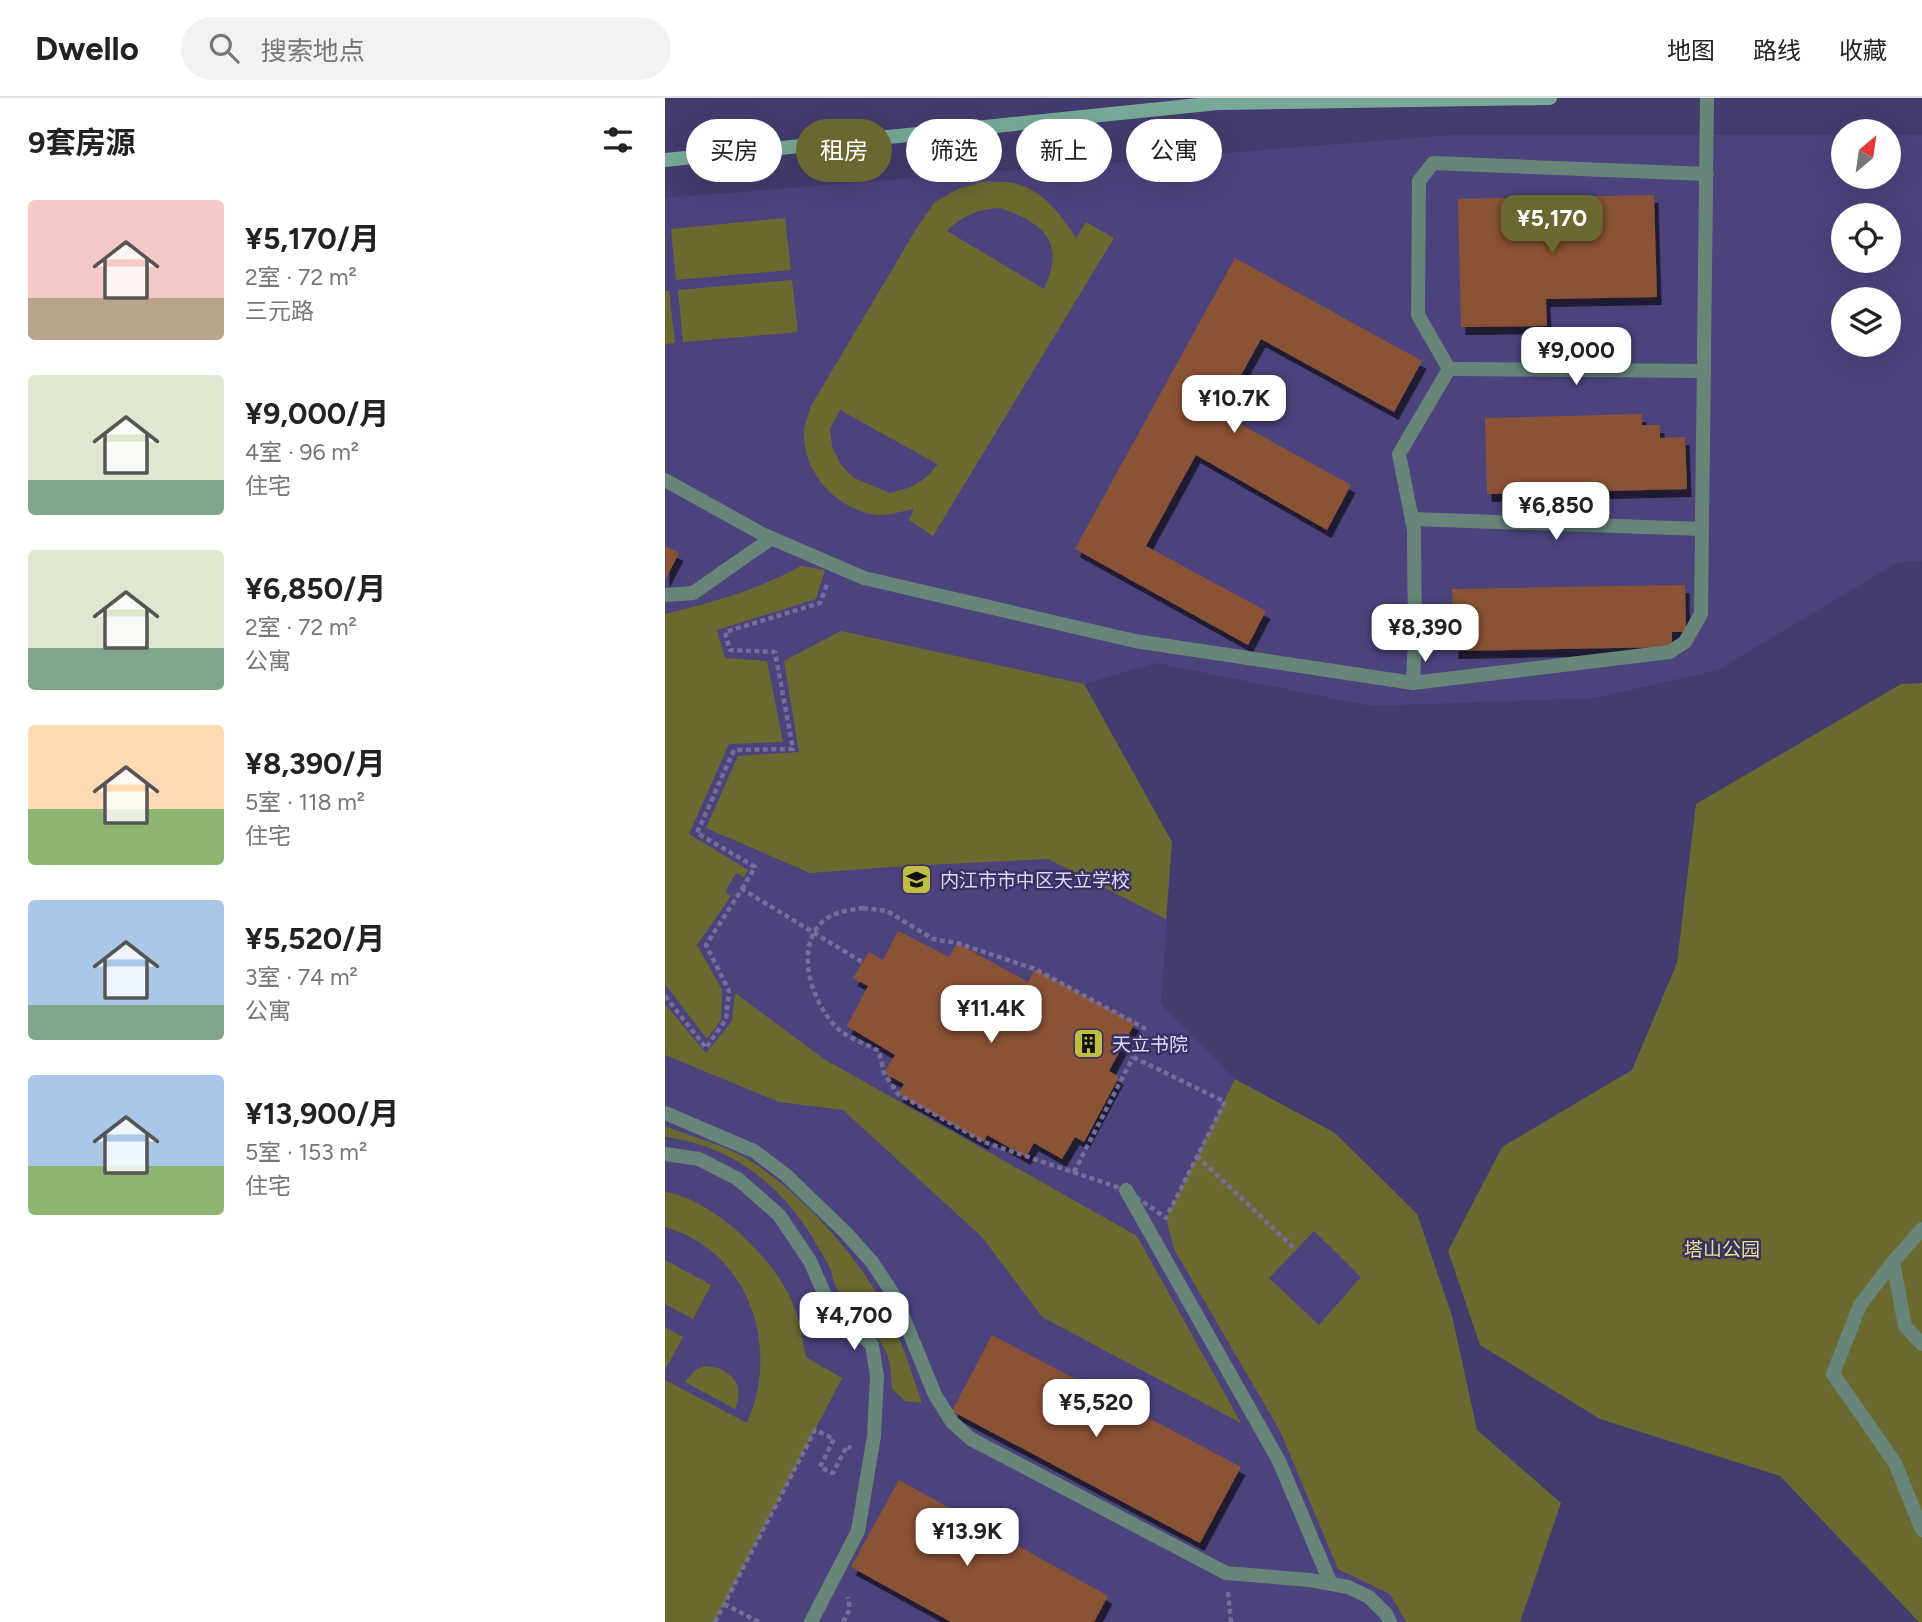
<!DOCTYPE html>
<html lang="zh">
<meta charset="utf-8">
<style>
:root{--surface:#fff;--page:#f2f2f2;--text:#222;--muted:#767676;--line:#e0e0e0;--accent:#696830}
body{margin:0;font-family:Figtree,"Noto Sans SC",sans-serif;background:var(--page);color:var(--text);height:100vh;display:flex;flex-direction:column;font-size:26px;white-space:nowrap}
*{box-sizing:border-box;margin:0}
p{font-size:23px;color:var(--muted)}
.icon{flex:none;width:38px;height:38px;fill:none;stroke:currentColor;stroke-width:2;stroke-linecap:round;stroke-linejoin:round}
.map{position:relative;flex:1;overflow:hidden}
.details{display:flex;flex-direction:column;background:var(--surface);width:665px}
.details>*{flex:none}
.guide{position:absolute;left:21px;top:21px;width:665px;height:63px;display:flex;gap:14px}
.needle{width:46px;rotate:29deg}
.tools{position:absolute;left:1166px;top:21px;display:grid;gap:14px}
.tools a{display:grid;place-items:center;width:70px;height:70px;border-radius:50%;background:var(--surface);box-shadow:0 7px 28px #0002;font-size:35px}
.price{position:absolute;translate:-50% -60px;padding:0 16px;border-radius:14px;background:#fff;color:#222;font-size:23px;line-height:46px;filter:drop-shadow(0 2px 4px #0008)}
.price::after{content:'';position:absolute;left:50%;top:42px;width:21px;height:16px;margin-left:-10px;background:inherit;clip-path:polygon(0 0,100% 0,50% 100%)}
.price.active{background:var(--accent);color:#fff}
ul{padding:0;list-style:none}
li{display:flex;align-items:center;gap:21px;height:175px;padding:0 28px}
li span{display:grid;place-items:center;flex:none;width:196px;height:140px;border-radius:7px;color:#555}
li>.icon{margin-inline-start:auto}
span .icon{width:84px;height:84px;fill:#fffc;stroke-width:1}
li b{font-size:30px}
h2{display:flex;justify-content:space-between;align-items:center;height:84px;padding:0 28px;font-size:30px}
.pill{padding:0 24px;border-radius:32px;background:var(--surface);box-shadow:0 7px 28px #0002;font-size:24px;line-height:63px}
.pill.active{background:var(--accent);color:#fff}
header{display:flex;align-items:center;gap:42px;box-sizing:border-box;height:98px;padding:0 35px;background:var(--surface);border-bottom:2px solid var(--line)}
header strong{font-size:33px}
nav{display:flex;gap:38px;margin-inline-start:auto;font-size:24px}
.search{width:490px;height:63px;background:var(--page);display:flex;align-items:center;gap:18px;box-sizing:border-box;padding:0 24px;border-radius:38px;color:var(--muted);font-size:26px}
main{display:flex;flex:1;min-height:0}
.map>svg:first-child{display:block}
</style>
<header>
<strong>Dwello</strong>
<div class="search"><svg class="icon" aria-label="search" viewBox="0 0 24 24"><circle cx="10" cy="10" r="6"/><path d="M15 15l6 6"/></svg>搜索地点</div>
<nav><a>地图</a><a>路线</a><a>收藏</a></nav>
</header>
<main>
<section class="details">
<h2>9套房源<svg class="icon" aria-label="filters" viewBox="0 0 24 24"><path d="M4 7h16M4 17h16"/><circle cx="9" cy="7" r="2"/><circle cx="15" cy="17" r="2"/></svg></h2>
<ul>
<li><span style="background:linear-gradient(#f6c9c9 70%,#b9a48a 0)"><svg class="icon" aria-label="home" viewBox="0 0 24 24"><path d="M3 11l9-7 9 7M6 9v11h12V9"/></svg></span><div><b>¥5,170/月</b><p>2室 · 72 m²</p><p>三元路</p></div></li>
<li><span style="background:linear-gradient(#dfe7d0 75%,#7fa58c 0)"><svg class="icon" aria-label="home" viewBox="0 0 24 24"><path d="M3 11l9-7 9 7M6 9v11h12V9"/></svg></span><div><b>¥9,000/月</b><p>4室 · 96 m²</p><p>住宅</p></div></li>
<li><span style="background:linear-gradient(#dfe7d0 70%,#7fa58c 0)"><svg class="icon" aria-label="home" viewBox="0 0 24 24"><path d="M3 11l9-7 9 7M6 9v11h12V9"/></svg></span><div><b>¥6,850/月</b><p>2室 · 72 m²</p><p>公寓</p></div></li>
<li><span style="background:linear-gradient(#ffd9b3 60%,#8fb573 0)"><svg class="icon" aria-label="home" viewBox="0 0 24 24"><path d="M3 11l9-7 9 7M6 9v11h12V9"/></svg></span><div><b>¥8,390/月</b><p>5室 · 118 m²</p><p>住宅</p></div></li>
<li><span style="background:linear-gradient(#a9c7e8 75%,#7fa58c 0)"><svg class="icon" aria-label="home" viewBox="0 0 24 24"><path d="M3 11l9-7 9 7M6 9v11h12V9"/></svg></span><div><b>¥5,520/月</b><p>3室 · 74 m²</p><p>公寓</p></div></li>
<li><span style="background:linear-gradient(#a9c7e8 65%,#8fb573 0)"><svg class="icon" aria-label="home" viewBox="0 0 24 24"><path d="M3 11l9-7 9 7M6 9v11h12V9"/></svg></span><div><b>¥13,900/月</b><p>5室 · 153 m²</p><p>住宅</p></div></li>
</ul>
</section>
<div class="map">
<svg width="1257" height="1524" viewBox="0 0 1257 1524">
<defs>
<filter id="shadow"><feDropShadow dx="4.5" dy="8" stdDeviation="0" flood-color="#0009"/></filter>
</defs>
<rect width="100%" height="100%" fill="#433c6e"/>
<path fill="#4c437d" fill-rule="evenodd" d="M 787,37 L 1178,37 L 1178,79 L 1223,79 L 1223,37 L 1257,37 L 1257,463 L 1233,464 L 1053,572 L 930,600 L 706,608 L 491,565 L 419,586 L 507,744 L 496,906 L 570,981 L 670,1035 L 752,1116 L 787,1218 L 812,1332 L 896,1405 L 855,1524 L 0,1524 L 0,100 ZM 1178,117 L 1223,117 L 1223,163 L 1178,163 ZM 1178,201 L 1223,201 L 1223,247 L 1178,247 Z"/>
<g fill="#6a6a30" fill-rule="evenodd">
<path d="M 320,83 C 329,84 340,83 349,85 C 377,91 397,118 411,140 L 421,124 L 449,140 L 268,438 L 244,422 L 249,411 C 237,413 223,418 211,417 C 171,411 138,375 139,334 C 139,326 144,316 146,308 L 253,128 L 270,104 L 293,91 ZM 336,110 C 379,126 401,144 379,191 L 282,133 C 298,117 314,111 336,110 ZM 175,312 L 272,366 L 272,367 C 259,385 246,390 225,395 L 189,380 L 176,367 L 167,348 L 165,331 Z"/>
<path d="M 120,120 L 126,172 L 11,182 L 6,131 Z"/>
<path d="M 127,182 L 133,234 L 18,244 L 13,192 Z"/>
<path d="M 0,193 L 4,193 L 10,245 L 0,246 Z"/>
<path d="M 136,468 L 160,472 L 151,501 L 52,532 L 60,560 L 102,563 L 118,644 L 64,646 L 24,736 L 83,772 L 79,779 L 71,775 L 60,794 L 66,798 L 32,847 L 57,892 L 56,922 L 42,941 L 0,886 L 0,516 C 46,505 95,491 136,468 Z"/>
<path d="M 176,533 L 419,586 L 507,744 L 501,821 L 383,761 L 241,768 L 145,775 L 41,730 L 73,658 L 134,654 L 119,563 Z"/>
<path d="M 1257,585 L 1257,1524 L 1254,1524 L 1115,1378 L 935,1321 L 815,1247 L 783,1153 L 837,1049 L 967,972 L 1012,865 L 1031,706 L 1236,586 Z"/>
<path d="M 70,895 L 159,961 L 472,1138 L 576,1325 L 377,1219 L 317,1139 L 178,1012 L 114,1004 L 0,957 L 0,906 L 41,955 L 67,923 Z"/>
<path d="M 570,981 L 670,1035 L 752,1116 L 787,1218 L 812,1332 L 896,1405 L 855,1524 L 741,1524 L 725,1496 L 673,1471 L 615,1333 L 509,1151 L 501,1120 ZM 649,1133 L 696,1179 L 654,1227 L 604,1180 Z"/>
<path d="M 0,1028 C 26,1039 54,1045 79,1059 C 132,1090 192,1156 220,1210 C 236,1240 246,1273 257,1305 L 240,1303 L 227,1291 C 226,1279 226,1264 221,1254 C 211,1231 189,1215 175,1195 C 169,1188 168,1178 165,1170 C 160,1160 154,1151 149,1142 C 116,1086 65,1047 0,1039 Z"/>
<path d="M 0,1094 C 47,1100 111,1162 128,1206 C 135,1222 137,1242 141,1259 L 177,1280 L 50,1524 L 0,1524 L 0,1282 L 82,1325 C 116,1249 84,1153 0,1129 Z"/>
<path d="M 0,1162 L 46,1187 L 28,1221 L 0,1206 Z"/>
<path d="M 0,1229 L 18,1239 L 0,1272 Z"/>
<path d="M 40,1268 C 65,1269 81,1287 70,1311 L 20,1284 L 30,1272 Z"/>
</g>
<g fill="#8b5334" filter="url(#shadow)">
<path d="M 989,97 L 992,199 L 881,201 L 882,228 L 796,229 L 793,101 Z"/>
<path d="M 570,160 L 757,263 L 729,314 L 596,241 L 555,315 L 686,387 L 662,432 L 531,357 L 481,448 L 601,513 L 583,547 L 410,451 Z"/>
<path d="M 977,316 L 977,327 L 995,327 L 995,340 L 1020,339 L 1022,391 L 822,396 L 820,320 Z"/>
<path d="M 0,448 L 14,455 L 0,482 Z"/>
<path d="M 1020,487 L 1021,534 L 1007,534 L 1007,549 L 789,553 L 787,491 Z"/>
<path d="M 233,833 L 284,859 L 292,845 L 363,884 L 370,871 L 470,925 L 444,973 L 454,979 L 419,1044 L 410,1039 L 397,1061 L 369,1045 L 361,1059 L 322,1037 L 319,1044 L 233,996 L 239,986 L 219,975 L 230,957 L 182,928 L 203,888 L 188,880 L 204,854 L 218,862 Z"/>
<path d="M 327,1237 L 576,1369 L 535,1445 L 287,1313 Z"/>
<path d="M 234,1382 L 443,1498 L 429,1524 L 286,1524 L 186,1469 Z"/>
</g>
<g fill="none" stroke-linecap="round" stroke-linejoin="round">
<g stroke="#736e9a" stroke-width="4.5" stroke-dasharray="5 3.5" stroke-linecap="butt">
<path d="M 77,791 L 90,769 L 32,735 L 69,652 L 128,651 L 110,554 L 65,552 L 60,534 L 155,505 L 163,484"/>
<path d="M 198,810 L 222,813 L 268,841 L 292,845 L 370,871 L 479,930 L 468,959 L 560,1004 L 501,1120 L 461,1092 L 319,1044 L 233,996 L 219,975 L 214,953 C 201,946 181,939 171,929 C 147,904 129,852 157,824 C 168,814 184,812 198,810 Z"/>
<path d="M 0,898 L 41,950 L 61,921 L 64,893 L 41,847 L 77,791 L 197,864"/>
<path d="M 532,1058 L 631,1152"/>
<path d="M 409,1074 L 468,959"/>
<path d="M 563,1494 L 566,1524"/>
<path d="M 59,1506 L 94,1524"/>
<path d="M 50,1524 L 150,1332 L 169,1341 L 155,1369 L 168,1375 L 182,1348 L 186,1350"/>
<path d="M 178,1524 L 185,1511 L 183,1499"/>
</g>
<g stroke="#678679" stroke-width="14">
<path d="M 784,271 L 1039,273"/>
<path d="M 0,382 L 99,437 L 199,480 L 470,543 L 748,585 L 1005,554 L 1020,544 L 1036,516 L 1042,0"/>
<path d="M 747,421 L 1037,431"/>
<path d="M 0,497 L 28,495 L 107,440"/>
<path d="M 748,585 L 750,538 L 749,432 L 734,356 L 784,271 L 753,217 L 754,83 L 768,65 L 1042,76"/>
<path d="M 0,1015 L 89,1053 L 121,1077 L 181,1135 L 207,1164 L 230,1199 L 270,1297 L 287,1324 L 306,1341 L 561,1475 L 645,1482 L 683,1489 L 704,1499 L 721,1516 L 725,1524"/>
<path d="M 0,1056 L 34,1061 L 73,1081 L 114,1117 L 145,1163 L 163,1204 L 207,1247 L 212,1278 L 209,1338 L 193,1433 L 146,1524"/>
<path d="M 461,1092 L 614,1363 L 666,1486"/>
<path d="M 1257,1131 L 1228,1164 L 1240,1228 L 1257,1246"/>
<path d="M 1228,1164 L 1195,1207 L 1168,1276 L 1230,1365 L 1257,1432"/>
</g>
<path stroke="#78a996" stroke-width="14" d="M 0,62 L 553,5 L 885,0"/>
</g>
<defs>
<symbol id="school-square" viewBox="-11 -11 22 22"><rect x="-9" y="-9" width="18" height="18" rx="4" fill="#c0be41" stroke="#393163"/><path d="M0-5L7-2L0 1L-7-2ZM-4 1L0 2.5L4 1V4Q0 6-4 4Z" fill="#111"/></symbol>
<symbol id="building-square" viewBox="-11 -11 22 22"><rect x="-9" y="-9" width="18" height="18" rx="4" fill="#c0be41" stroke="#393163"/><path d="M-4-6H4V6H1V3H-1V6H-4ZM-2.5-4.3h1.7v1.8h-1.7ZM.8-4.3h1.7v1.8H.8ZM-2.5-1h1.7V.8h-1.7ZM.8-1h1.7V.8H.8Z" fill="#111"/></symbol>
</defs>
<g fill-rule="evenodd">
<use href="#school-square" x="234" y="764" width="35" height="35"/>
<use href="#building-square" x="406" y="928" width="35" height="35"/>
</g>
<g text-anchor="middle" dominant-baseline="central" stroke-width="5" stroke-linejoin="round" paint-order="stroke">
<g font-size="19" fill="#dbd9f8" stroke="#393163" text-anchor="start">
<text x="275" y="782">内江市市中区天立学校</text>
<text x="447" y="946">天立书院</text>
</g>
<g font-size="19" fill="#e5e485" stroke="#393163">
<text x="1057" y="1151">塔山公园</text>
</g>
</g>
</svg>
<div class="tools">
<a><svg class="needle" viewBox="-14 -14 28 28"><path d="M0-13l5 13h-10z" fill="#e53935"/><path d="M0 13l5-13h-10z" fill="#767676"/></svg></a>
<a><svg class="icon" aria-label="locate" viewBox="0 0 24 24"><circle cx="12" cy="12" r="6"/><path d="M12 2v4M12 18v4M2 12h4M18 12h4"/></svg></a>
<a><svg class="icon" aria-label="layers" viewBox="0 0 24 24"><path d="M12 4l9 5-9 5-9-5zM3 14l9 5 9-5"/></svg></a>
</div>
<b class="price active" style="left:887px;top:157px">¥5,170</b>
<b class="price" style="left:911px;top:289px">¥9,000</b>
<b class="price" style="left:569px;top:337px">¥10.7K</b>
<b class="price" style="left:891px;top:444px">¥6,850</b>
<b class="price" style="left:760px;top:566px">¥8,390</b>
<b class="price" style="left:326px;top:947px">¥11.4K</b>
<b class="price" style="left:189px;top:1254px">¥4,700</b>
<b class="price" style="left:431px;top:1341px">¥5,520</b>
<b class="price" style="left:302px;top:1470px">¥13.9K</b>
<div class="guide">
<a class="pill">买房</a>
<a class="pill active">租房</a>
<a class="pill">筛选</a>
<a class="pill">新上</a>
<a class="pill">公寓</a>
</div>
</div>
</main>
